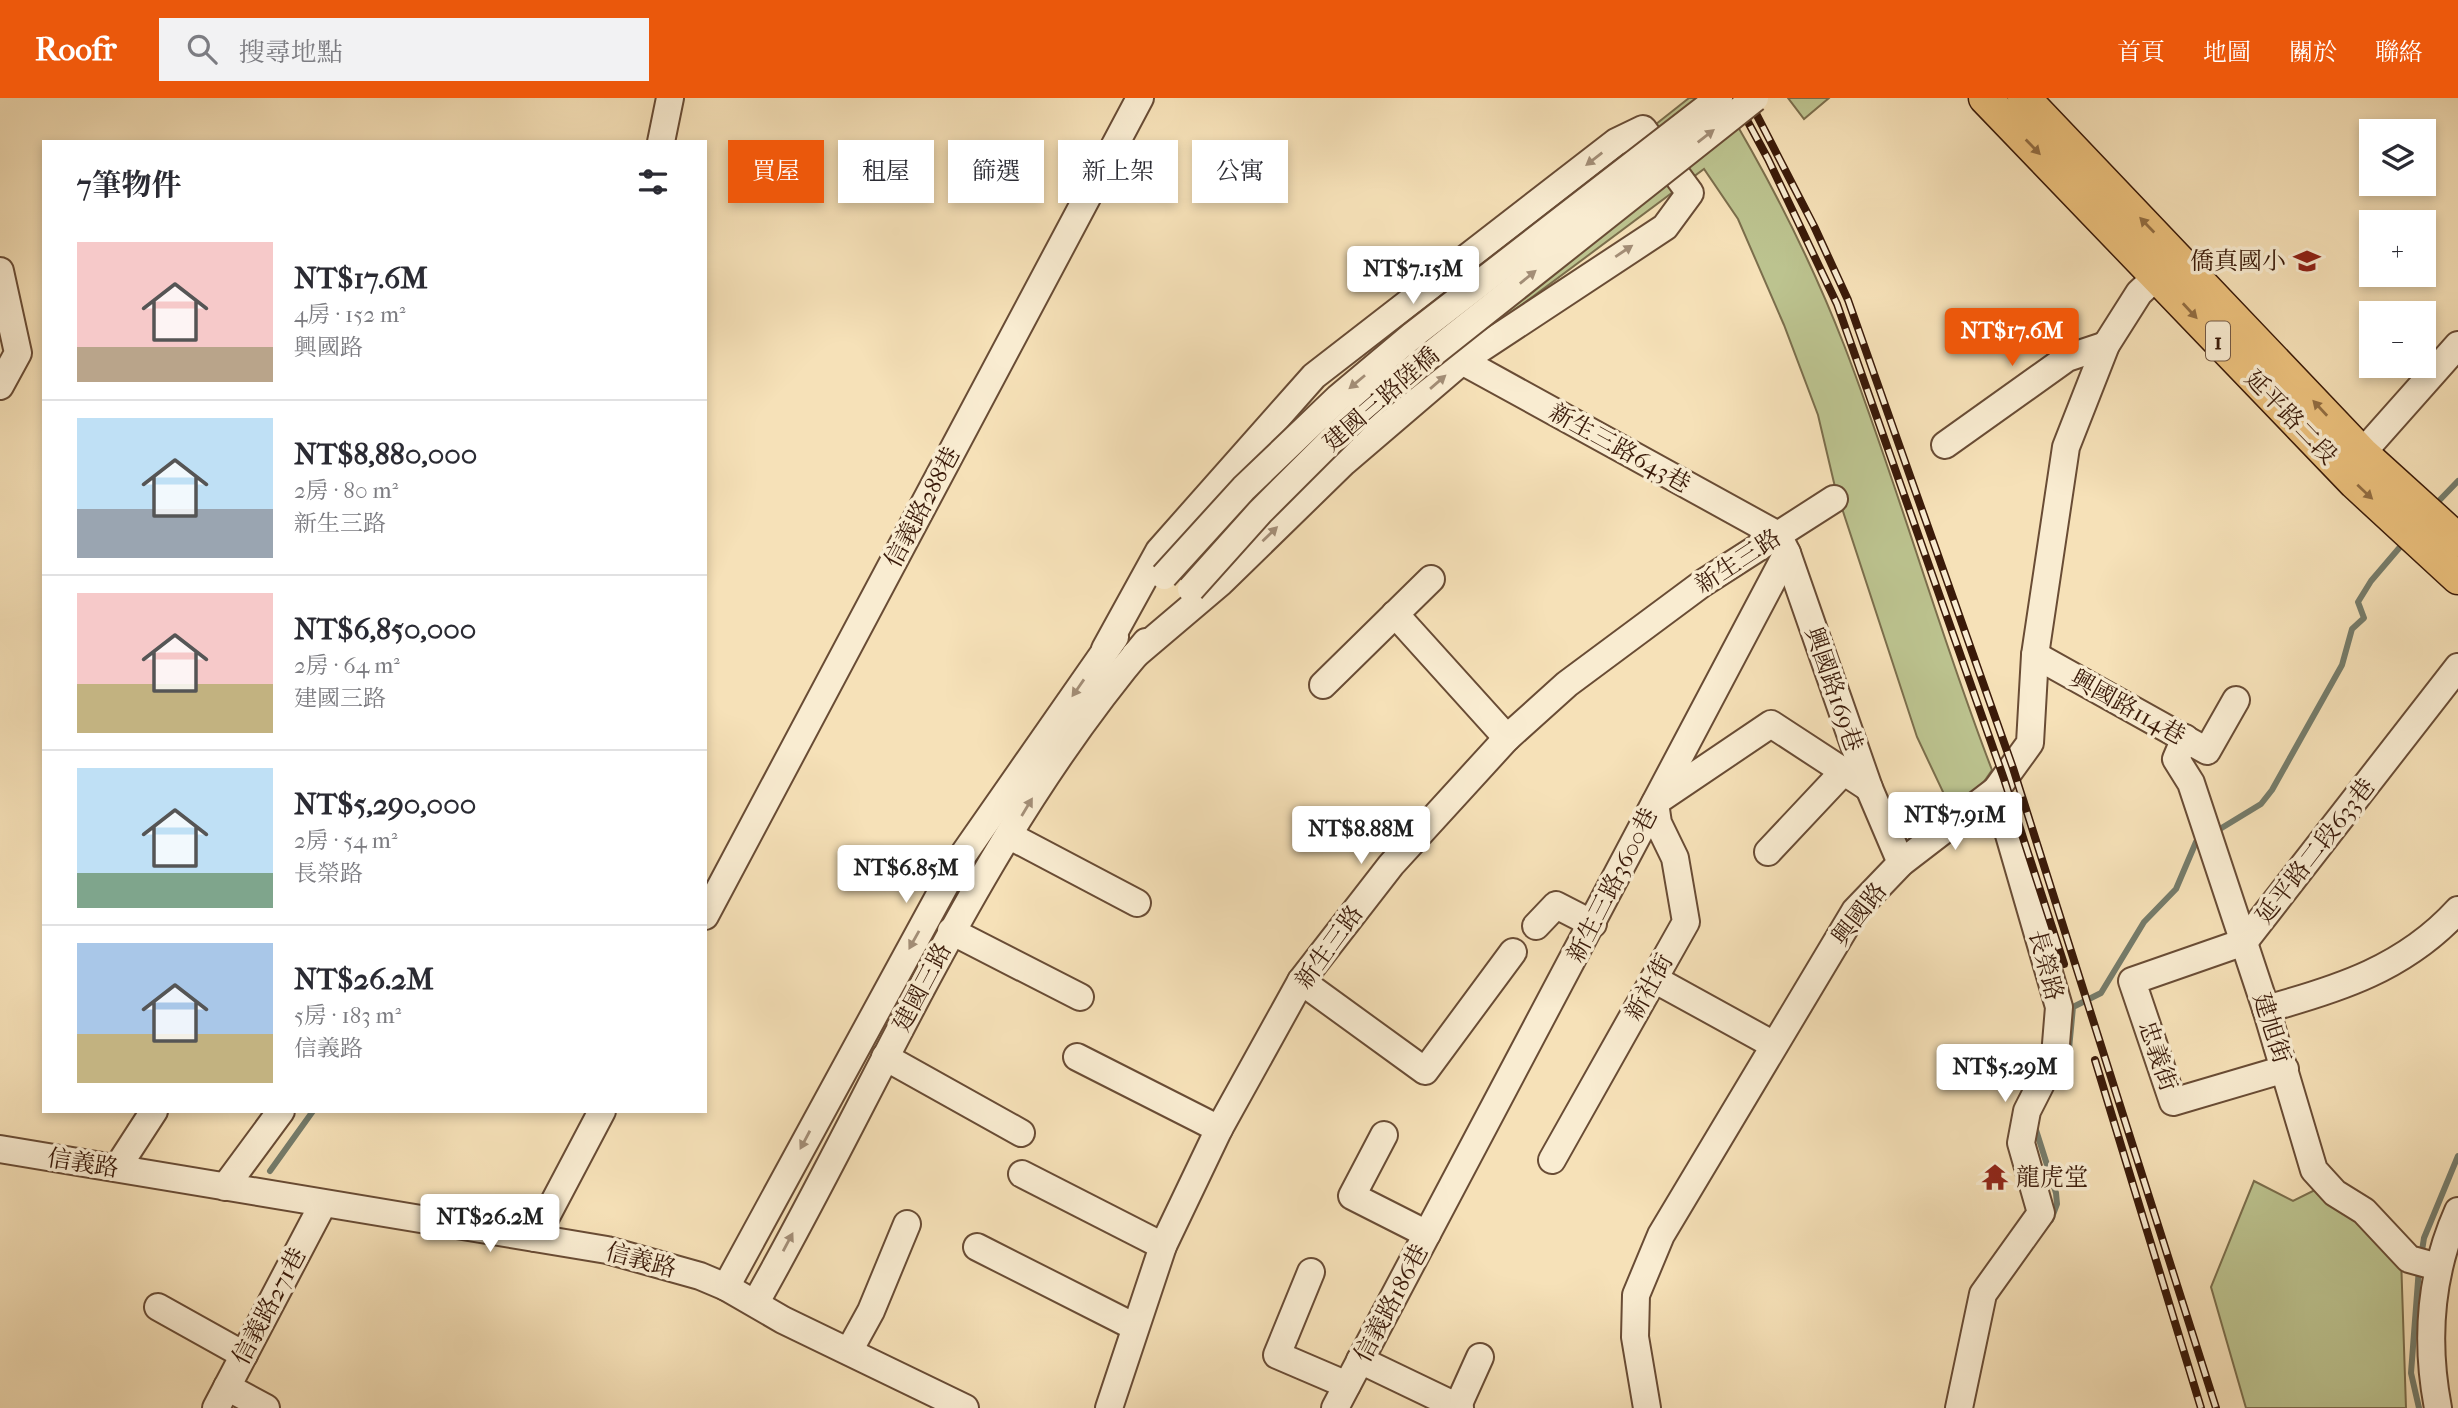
<!DOCTYPE html>
<html lang="zh-TW">
<meta charset="utf-8">
<style>
:root{--surface:#fff;--page:#f2f2f3;--text:#2b2b33;--muted:#7c7c81;--line:#e1e1e2;--accent:#ea580c}
body{margin:0;font-family:"IM FELL French Canon","Noto Serif TC",serif;background:var(--page);color:var(--text);height:100vh;display:flex;flex-direction:column;font-size:26px;white-space:nowrap}
*{box-sizing:border-box;margin:0}
p{font-size:23px;color:var(--muted)}
.icon{flex:none;width:38px;height:38px;fill:none;stroke:currentColor;stroke-width:2;stroke-linecap:round;stroke-linejoin:round}
.map{position:relative;flex:1;overflow:hidden}
.details{position:absolute;left:42px;top:42px;width:665px;height:973px;display:flex;flex-direction:column;background:var(--surface);border-radius:0px;box-shadow:0 4px 10px #0003}
.details>*{flex:none}
.top-card{position:absolute;left:728px;top:42px;width:665px;height:63px;display:flex;gap:14px}
.fabs{position:absolute;left:2359px;top:21px;display:grid;gap:14px}
.fabs a{display:grid;place-items:center;width:77px;height:77px;border-radius:0px;background:var(--surface);box-shadow:0 4px 10px #0003;font-size:35px}
.price{position:absolute;translate:-50% -60px;padding:0 16px;border-radius:7px;background:#fff;color:#222;font-size:23px;line-height:46px;filter:drop-shadow(0 2px 4px #0008)}
.price::after{content:'';position:absolute;left:50%;top:42px;width:21px;height:16px;margin-left:-10px;background:inherit;clip-path:polygon(0 0,100% 0,50% 100%)}
.price.current{background:var(--accent);color:#fff}
ul{padding:0;list-style:none}
li{display:flex;align-items:center;gap:21px;height:175px;padding:0 35px}
li+li{border-top:2px solid var(--line)}
li span{display:grid;place-items:center;flex:none;width:196px;height:140px;border-radius:0px;color:#555}
li>.icon{margin-inline-start:auto}
span .icon{width:84px;height:84px;fill:#fffc;stroke-width:1}
li b{font-size:30px}
h2{display:flex;justify-content:space-between;align-items:center;height:84px;padding:0 35px;font-size:30px}
.chip{padding:0 24px;border-radius:0px;background:var(--surface);box-shadow:0 4px 10px #0003;font-size:24px;line-height:63px}
.chip.current{background:var(--accent);color:#fff}
header{display:flex;align-items:center;gap:42px;box-sizing:border-box;height:98px;padding:0 35px;background:var(--accent);color:#fff}
header strong{font-size:33px}
nav{display:flex;gap:38px;margin-inline-start:auto;font-size:24px}
.search{width:490px;height:63px;background:var(--page);display:flex;align-items:center;gap:18px;box-sizing:border-box;padding:0 24px;border-radius:0px;color:var(--muted);font-size:26px}
.map>svg:first-child{display:block}
</style>
<header>
<strong>Roofr</strong>
<div class="search"><svg class="icon" aria-label="search" viewBox="0 0 24 24"><circle cx="10" cy="10" r="6"/><path d="M15 15l6 6"/></svg>搜尋地點</div>
<nav><a>首頁</a><a>地圖</a><a>關於</a><a>聯絡</a></nav>
</header>
<div class="map">
<svg width="2458" height="1310" viewBox="0 0 2458 1310">
<rect width="100%" height="100%" fill="#f6e1b8"/>
<filter id="stains"><feTurbulence type="fractalNoise" baseFrequency=".00286" numOctaves="4"/><feColorMatrix values="0 0 0 0 .2 0 0 0 0 .09 0 0 0 0 .02 0 0 0 .5 -.17"/></filter>
<radialGradient id="worn" r=".72"><stop offset=".6" stop-color="#630" stop-opacity="0"/><stop offset="1" stop-color="#630" stop-opacity=".3"/></radialGradient>
<g fill="#bcc38f" stroke="#7b6e4c" stroke-width="2">
<path d="M 1689,0 L 1721,0 C 1768,78 1811,162 1844,247 C 1898,387 1938,532 1992,672 L 1979,691 L 1952,713 L 1917,639 L 1835,389 L 1818,317 L 1784,227 L 1738,121 L 1704,71 L 1456,256 L 1416,216 Z"/>
<path d="M 1788,0 L 1829,0 L 1804,21 Z"/>
<path d="M 2254,1083 L 2293,1103 L 2321,1089 L 2401,1159 L 2406,1310 L 2246,1310 L 2211,1189 Z"/>
</g>
<g fill="none" stroke-linecap="round" stroke-linejoin="round">
<g stroke="#757c6b" stroke-width="6">
<path d="M 2433,409 L 2458,383"/>
<path d="M 2215,734 L 2261,706 L 2272,692 L 2342,567 L 2352,531 L 2364,520 L 2358,504 L 2371,483 L 2406,442"/>
<path d="M 2061,971 L 2069,951 L 2073,909 L 2101,895 L 2144,824 L 2176,791 L 2196,744 L 2202,741"/>
<path d="M 2035,1029 L 2056,1095 L 2057,1106 L 2051,1122"/>
<path d="M 270,1073 L 313,1013"/>
<path d="M 2421,1159 L 2424,1140 L 2458,1058"/>
<path d="M 2419,1310 L 2411,1275 L 2419,1170"/>
</g>
<defs>
<g id="minor">
<path d="M 661,44 L 670,0"/>
<path d="M 0,173 L 18,255 L 0,288"/>
<path d="M 1945,347 L 2067,260 L 2106,247"/>
<path d="M 2362,355 L 2458,247"/>
<path d="M 1787,455 L 1869,690 L 1901,765"/>
<path d="M 1395,516 L 1507,640"/>
<path d="M 1105,551 L 1159,453 L 1314,278 L 1616,44 L 1643,31 L 1690,95 L 1665,129 L 1462,263 L 1344,364 L 1221,484 L 1135,557"/>
<path d="M 2035,557 L 2207,653 L 2236,602"/>
<path d="M 1323,587 L 1431,481"/>
<path d="M 2185,640 L 2176,661 L 2191,685 L 2266,911 L 2314,1072 L 2335,1095 L 2364,1113 L 2409,1161 L 2438,1169"/>
<path d="M 1657,703 L 1771,626 L 1869,690"/>
<path d="M 1010,738 L 1137,805"/>
<path d="M 1768,754 L 1845,672"/>
<path d="M 705,818 L 1140,0"/>
<path d="M 1536,828 L 1556,807 L 1593,826"/>
<path d="M 951,833 L 1080,899"/>
<path d="M 1654,881 L 1774,947"/>
<path d="M 1301,883 L 1425,973 L 1513,854"/>
<path d="M 2266,911 C 2339,891 2405,870 2458,812"/>
<path d="M 885,959 L 1021,1035"/>
<path d="M 1077,959 L 1219,1031"/>
<path d="M 2285,971 L 2173,1004 L 2132,883 L 2244,844 L 2458,569"/>
<path d="M 1384,1037 L 1352,1098 L 1427,1136"/>
<path d="M 0,1051 L 607,1152 L 700,1178 L 726,1189 L 783,1222 L 965,1310"/>
<path d="M 1552,1062 L 1686,824 L 1675,760 L 1658,725 L 1655,705"/>
<path d="M 117,1070 L 154,1013"/>
<path d="M 1022,1076 L 1163,1148"/>
<path d="M 225,1089 L 281,1013"/>
<path d="M 535,1140 L 602,1013"/>
<path d="M 977,1149 L 1135,1229"/>
<path d="M 1311,1174 L 1277,1257 L 1347,1287"/>
<path d="M 726,1189 L 956,767 L 1115,539"/>
<path d="M 756,1204 C 882,982 979,740 1146,544"/>
<path d="M 158,1209 L 244,1257"/>
<path d="M 849,1253 L 871,1213 L 907,1126"/>
<path d="M 1360,1262 L 1460,1310"/>
<path d="M 227,1289 L 266,1310"/>
<path d="M 216,1310 L 323,1106"/>
<path d="M 1109,1310 L 1163,1148 L 1219,1031 L 1301,883 L 1391,767 L 1507,640 L 1567,586 L 1703,485 L 1834,401"/>
<path d="M 1335,1310 L 1787,455 L 1778,437 L 1462,263"/>
<path d="M 1457,1310 L 1480,1259"/>
<path d="M 1647,1310 L 1635,1239 L 1636,1197 L 1661,1137 L 1855,813 L 1901,765 L 1996,692 L 2030,645 L 2035,557 L 2066,349 L 2106,247 L 2139,195 L 2171,165"/>
<path d="M 1959,1310 L 1983,1196 L 2041,1115 L 2021,1045 L 2027,1013 L 2055,958 L 2059,909 L 1996,692"/>
<path d="M 2438,1310 C 2425,1242 2430,1176 2458,1113"/>
</g>
<g id="major">
<path d="M 1985,0 L 2355,385 L 2458,480"/>
<path d="M 2024,0 L 2362,355 L 2458,442"/>
</g>
</defs>
<use href="#minor" stroke="#694c35" stroke-width="30"/>
<use href="#major" stroke="#3a1a09" stroke-width="35"/>
<use href="#minor" stroke="#f9ecd1" stroke-width="26"/>
<use href="#major" stroke="#ebc07c" stroke-width="32"/>
<defs>
<g id="rail">
<path d="M 1735,0 L 1768,61 L 1837,206 L 2004,681 L 2064,866"/>
<path d="M 1748,0 L 1814,128 L 1848,202 L 2013,670 L 2216,1310"/>
<path d="M 2095,962 L 2201,1310"/>
</g>
</defs>
<use href="#rail" stroke="#3a1a09" stroke-width="8"/>
<use href="#rail" stroke="#f9ecd1" stroke-width="5" stroke-dasharray="16" stroke-linecap="butt"/>
<defs>
<g id="minor-bridge">
<path d="M 1164,478 L 1244,390 L 1338,300 L 1413,237 L 1719,0"/>
<path d="M 1191,491 L 1260,414 L 1365,309 L 1755,0"/>
</g>
</defs>
<use href="#minor-bridge" stroke="#694c35" stroke-width="30" stroke-linecap="butt"/>
<use href="#minor-bridge" stroke="#f9ecd1" stroke-width="26"/>
</g>
<defs><path id="oneway-solid" d="M-6-.8H1V-3.2L6.5 0L1 3.2V.8H-6Z" transform="scale(1.75)"/></defs>
<g fill="#a38e77">
<use href="#oneway-solid" transform="translate(1706 38) rotate(-38)"/>
<use href="#oneway-solid" transform="translate(1594 61) rotate(142)"/>
<use href="#oneway-solid" transform="translate(1624 153) rotate(-34)"/>
<use href="#oneway-solid" transform="translate(1528 179) rotate(-39)"/>
<use href="#oneway-solid" transform="translate(1357 284) rotate(140)"/>
<use href="#oneway-solid" transform="translate(1438 284) rotate(-41)"/>
<use href="#oneway-solid" transform="translate(1270 436) rotate(-44)"/>
<use href="#oneway-solid" transform="translate(1078 590) rotate(125)"/>
<use href="#oneway-solid" transform="translate(1027 709) rotate(-59)"/>
<use href="#oneway-solid" transform="translate(914 842) rotate(119)"/>
<use href="#oneway-solid" transform="translate(805 1042) rotate(118)"/>
<use href="#oneway-solid" transform="translate(788 1144) rotate(-62)"/>
</g>
<g fill="#926d42">
<use href="#oneway-solid" transform="translate(2033 49) rotate(46)"/>
<use href="#oneway-solid" transform="translate(2147 127) rotate(-134)"/>
<use href="#oneway-solid" transform="translate(2190 213) rotate(47)"/>
<use href="#oneway-solid" transform="translate(2320 310) rotate(-133)"/>
<use href="#oneway-solid" transform="translate(2365 394) rotate(43)"/>
</g>
<defs>
<symbol id="school-bare" viewBox="-9 -9 18 18"><path d="M0-5L7-2L0 1L-7-2ZM-4 1L0 2.5L4 1V4Q0 6-4 4Z" fill="#8f2418" stroke="#f9ecd1" stroke-width="2.5" paint-order="stroke"/></symbol>
<symbol id="temple-bare" viewBox="-9 -9 18 18"><path d="M0-6L5-2H3V0L6.5 2.5H4V6H1.5V3h-3V6H-4V2.5H-6.5L-3 0V-2H-5Z" fill="#8f2418" stroke="#f9ecd1" stroke-width="2.5" paint-order="stroke"/></symbol>
</defs>
<g fill-rule="evenodd">
<use href="#school-bare" x="2288" y="144" width="38" height="38"/>
<use href="#temple-bare" x="1976" y="1060" width="38" height="38"/>
</g>
<g text-anchor="middle" dominant-baseline="central" stroke-width="7" stroke-linejoin="round" paint-order="stroke">
<rect fill="#f9ecd1" stroke="#735945" stroke-width="2" x="2206" y="223.5" width="24" height="39" rx="5"/>
<g font-size="23" font-weight="bold" fill="#3a1a09">
<text x="2218" y="243">1</text>
</g>
<g font-size="24" fill="#3a1a09" stroke="#f9ecd1" text-anchor="end">
<text x="2286" y="163">僑真國小</text>
<text x="2016" y="1079" text-anchor="start">龍虎堂</text>
</g>
<g font-size="24" fill="#3a1a09" stroke="#f9ecd1">
<text transform="translate(1381 301) rotate(-41)">建國三路陸橋</text>
<text transform="translate(2291 319) rotate(46)">延平路二段</text>
<text transform="translate(1620 350) rotate(29)">新生三路643巷</text>
<text transform="translate(922 409) rotate(-62)">信義路288巷</text>
<text transform="translate(1738 463) rotate(-33)">新生三路</text>
<text transform="translate(1834 591) rotate(71)">興國路169巷</text>
<text transform="translate(2128 609) rotate(29)">興國路114巷</text>
<text transform="translate(2315 753) rotate(-52)">延平路二段633巷</text>
<text transform="translate(1612 787) rotate(-63)">新生三路3600巷</text>
<text transform="translate(1859 816) rotate(-52)">興國路</text>
<text transform="translate(1329 849) rotate(-54)">新生三路</text>
<text transform="translate(2046 867) rotate(75)">長榮路</text>
<text transform="translate(922 889) rotate(-62)">建國三路</text>
<text transform="translate(1649 889) rotate(-61)">新社街</text>
<text transform="translate(2272 930) rotate(72)">建旭街</text>
<text transform="translate(2158 958) rotate(71)">忠義街</text>
<text transform="translate(83 1065) rotate(9)">信義路</text>
<text transform="translate(641 1162) rotate(15)">信義路</text>
<text transform="translate(1391 1205) rotate(-62)">信義路186巷</text>
<text transform="translate(269 1208) rotate(-62)">信義路271巷</text>
</g>
</g>
<rect width="100%" height="100%" filter="url(#stains)"/>
<rect width="100%" height="100%" fill="url(#worn)"/>
</svg>
<div class="fabs">
<a><svg class="icon" aria-label="layers" viewBox="0 0 24 24"><path d="M12 4l9 5-9 5-9-5zM3 14l9 5 9-5"/></svg></a>
<a>+</a>
<a>−</a>
</div>
<b class="price" style="left:1413px;top:208px">NT$7.15M</b>
<b class="price current" style="left:2012px;top:270px">NT$17.6M</b>
<b class="price" style="left:1955px;top:754px">NT$7.91M</b>
<b class="price" style="left:1361px;top:768px">NT$8.88M</b>
<b class="price" style="left:906px;top:807px">NT$6.85M</b>
<b class="price" style="left:2005px;top:1006px">NT$5.29M</b>
<b class="price" style="left:490px;top:1156px">NT$26.2M</b>
<div class="top-card">
<a class="chip current">買屋</a>
<a class="chip">租屋</a>
<a class="chip">篩選</a>
<a class="chip">新上架</a>
<a class="chip">公寓</a>
</div>
<section class="details">
<h2>7筆物件<svg class="icon" aria-label="filters" viewBox="0 0 24 24"><path d="M4 7h16M4 17h16"/><circle cx="9" cy="7" r="2"/><circle cx="15" cy="17" r="2"/></svg></h2>
<ul>
<li><span style="background:linear-gradient(#f6c9c9 75%,#b9a48a 0)"><svg class="icon" aria-label="home" viewBox="0 0 24 24"><path d="M3 11l9-7 9 7M6 9v11h12V9"/></svg></span><div><b>NT$17.6M</b><p>4房 · 152 m²</p><p>興國路</p></div></li>
<li><span style="background:linear-gradient(#bfe0f5 65%,#9aa5b1 0)"><svg class="icon" aria-label="home" viewBox="0 0 24 24"><path d="M3 11l9-7 9 7M6 9v11h12V9"/></svg></span><div><b>NT$8,880,000</b><p>2房 · 80 m²</p><p>新生三路</p></div></li>
<li><span style="background:linear-gradient(#f6c9c9 65%,#c2b280 0)"><svg class="icon" aria-label="home" viewBox="0 0 24 24"><path d="M3 11l9-7 9 7M6 9v11h12V9"/></svg></span><div><b>NT$6,850,000</b><p>2房 · 64 m²</p><p>建國三路</p></div></li>
<li><span style="background:linear-gradient(#bfe0f5 75%,#7fa58c 0)"><svg class="icon" aria-label="home" viewBox="0 0 24 24"><path d="M3 11l9-7 9 7M6 9v11h12V9"/></svg></span><div><b>NT$5,290,000</b><p>2房 · 54 m²</p><p>長榮路</p></div></li>
<li><span style="background:linear-gradient(#a9c7e8 65%,#c2b280 0)"><svg class="icon" aria-label="home" viewBox="0 0 24 24"><path d="M3 11l9-7 9 7M6 9v11h12V9"/></svg></span><div><b>NT$26.2M</b><p>5房 · 183 m²</p><p>信義路</p></div></li>
</ul>
</section>
</div>
